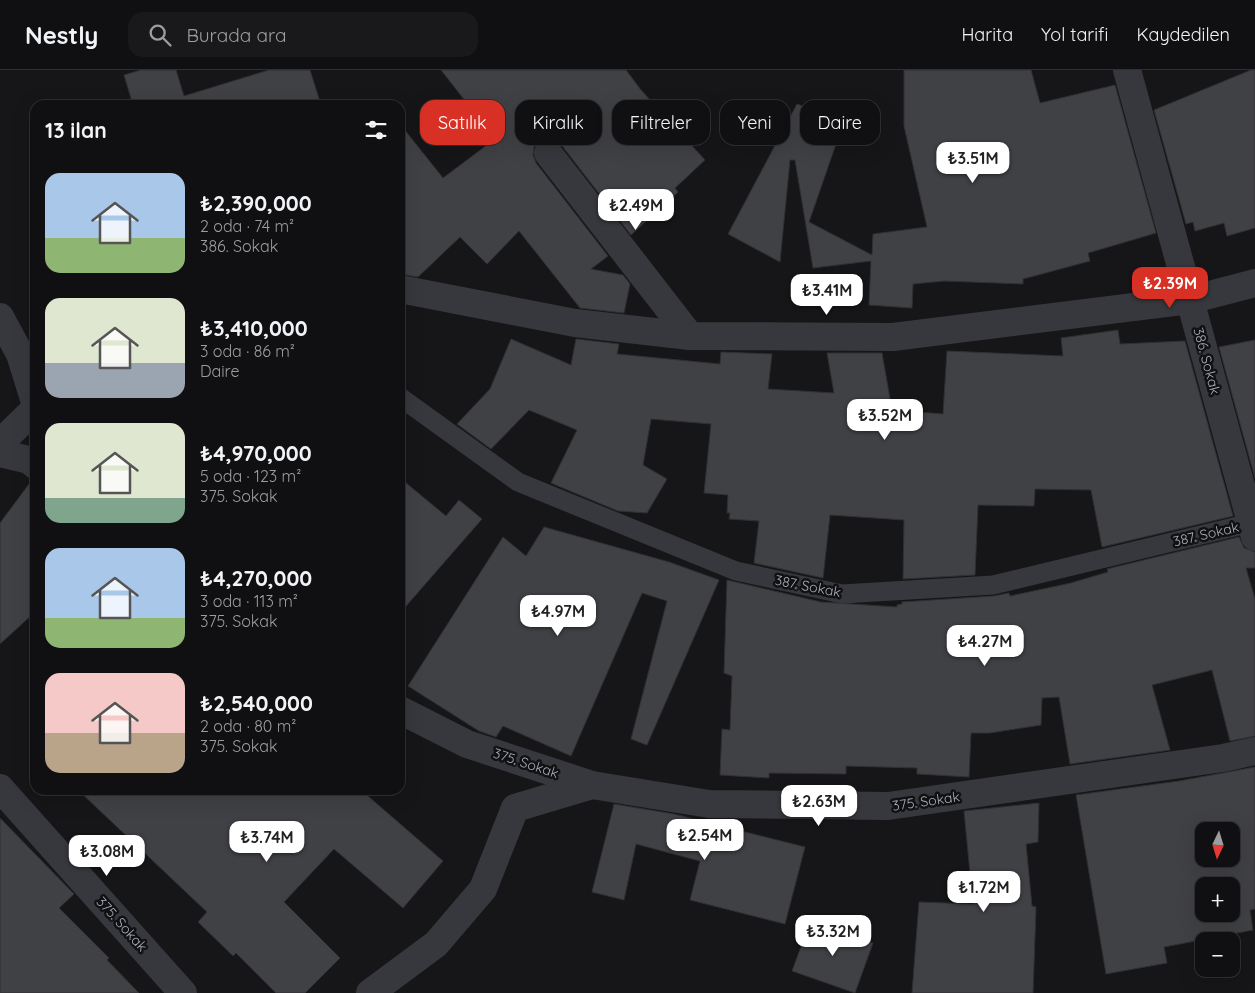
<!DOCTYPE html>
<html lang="tr">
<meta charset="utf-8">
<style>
:root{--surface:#101012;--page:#19191b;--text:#f1f3f6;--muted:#9c9d9f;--line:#303032;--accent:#d93025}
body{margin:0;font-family:Quicksand,sans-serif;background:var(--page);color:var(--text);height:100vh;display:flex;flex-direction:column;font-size:19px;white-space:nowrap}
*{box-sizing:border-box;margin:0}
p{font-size:16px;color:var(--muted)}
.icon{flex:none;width:28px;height:28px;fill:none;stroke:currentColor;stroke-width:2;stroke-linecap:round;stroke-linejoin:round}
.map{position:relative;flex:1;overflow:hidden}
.details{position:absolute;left:30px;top:30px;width:375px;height:695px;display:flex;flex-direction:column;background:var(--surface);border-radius:15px;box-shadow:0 5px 20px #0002,0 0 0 1px var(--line)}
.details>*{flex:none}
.banner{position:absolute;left:420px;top:30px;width:475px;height:45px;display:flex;gap:10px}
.needle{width:32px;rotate:184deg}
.tools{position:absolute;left:1195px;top:752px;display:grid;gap:10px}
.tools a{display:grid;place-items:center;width:45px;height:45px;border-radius:10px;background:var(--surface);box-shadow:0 5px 20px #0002,0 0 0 1px var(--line);font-size:25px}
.price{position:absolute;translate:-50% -42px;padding:0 11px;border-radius:10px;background:#fff;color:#222;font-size:16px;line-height:32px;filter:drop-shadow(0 1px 2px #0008)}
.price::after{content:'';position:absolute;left:50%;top:30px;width:15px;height:11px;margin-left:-8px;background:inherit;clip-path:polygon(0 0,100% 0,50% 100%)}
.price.selected{background:var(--accent);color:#fff}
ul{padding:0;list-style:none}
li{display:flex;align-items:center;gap:15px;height:125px;padding:0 15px}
li span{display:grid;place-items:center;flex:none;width:140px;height:100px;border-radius:15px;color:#555}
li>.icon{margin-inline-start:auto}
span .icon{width:60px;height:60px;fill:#fffc;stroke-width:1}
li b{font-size:21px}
h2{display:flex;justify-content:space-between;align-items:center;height:60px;padding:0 15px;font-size:21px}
.tag{padding:0 18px;border-radius:15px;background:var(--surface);box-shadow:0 5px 20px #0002,0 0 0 1px var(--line);font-size:18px;line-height:45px}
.tag.selected{background:var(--accent);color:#fff}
header{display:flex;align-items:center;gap:30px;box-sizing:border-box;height:70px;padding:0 25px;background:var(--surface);border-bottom:1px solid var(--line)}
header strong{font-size:24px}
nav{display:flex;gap:28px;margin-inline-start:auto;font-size:18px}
.search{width:350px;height:45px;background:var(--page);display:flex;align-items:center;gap:12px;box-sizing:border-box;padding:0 18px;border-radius:15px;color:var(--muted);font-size:19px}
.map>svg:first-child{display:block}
</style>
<header>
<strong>Nestly</strong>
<div class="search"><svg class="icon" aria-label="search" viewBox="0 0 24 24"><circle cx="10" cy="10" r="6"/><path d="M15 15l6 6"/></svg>Burada ara</div>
<nav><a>Harita</a><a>Yol tarifi</a><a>Kaydedilen</a></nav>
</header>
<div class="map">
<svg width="1255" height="923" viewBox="0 0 1255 923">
<rect width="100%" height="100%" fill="#161618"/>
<g fill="#404145" stroke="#303034" fill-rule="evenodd">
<path d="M 141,0 L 176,0 L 184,26 L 269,0 L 310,0 L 321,35 L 133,35 L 124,5 Z"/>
<path d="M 441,0 L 626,0 L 641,20 L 705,90 L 675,118 L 678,122 L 631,165 L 560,73 L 554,69 L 546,68 L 539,70 L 534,77 L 533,85 L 536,93 L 608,186 L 591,199 L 623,205 L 630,214 L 624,243 L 580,238 L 519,161 L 487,194 L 460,167 L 418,207 L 400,204 L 400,54 L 443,108 L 495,69 Z"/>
<path d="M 904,0 L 1031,0 L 1040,33 L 1115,15 L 1156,163 L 1088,183 L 1090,191 L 1023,209 L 1023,214 L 944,211 L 913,214 L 912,238 L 869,235 L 871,191 L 813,198 L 795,90 L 790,90 L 780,192 L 728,164 L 797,34 L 844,51 L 809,152 L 872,185 L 873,164 L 927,157 L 904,56 Z"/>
<path d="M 1251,0 L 1255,0 L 1255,158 L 1227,166 L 1224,153 L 1195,161 L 1193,152 L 1186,154 L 1154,40 Z"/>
<path d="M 1118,260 L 1120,274 L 1185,271 L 1233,446 L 1102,477 L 1091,420 L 1035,419 L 1034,436 L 978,435 L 975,505 L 903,509 L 904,450 L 830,445 L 823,508 L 754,493 L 759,451 L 729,449 L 730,443 L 727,443 L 728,425 L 704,423 L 711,354 L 651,349 L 643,395 L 667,409 L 647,443 L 618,441 L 551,413 L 577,360 L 529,340 L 491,379 L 457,354 L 490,319 L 511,269 L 571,295 L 576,269 L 619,274 L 617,284 L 720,294 L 721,282 L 772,284 L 768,319 L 834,323 L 827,283 L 882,283 L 892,340 L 943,344 L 947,281 L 1063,286 L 1061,268 Z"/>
<path d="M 1255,270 L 1255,408 L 1219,277 Z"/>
<path d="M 400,408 L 446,446 L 459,430 L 482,449 L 400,543 Z"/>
<path d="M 32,410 L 35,410 L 35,542 L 0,574 L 0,453 Z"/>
<path d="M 544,457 L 669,492 L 719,510 L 647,675 L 631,669 L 667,531 L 642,523 L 571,686 L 503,656 L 496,667 L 479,661 L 408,616 L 503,467 L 526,486 Z"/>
<path d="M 1239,467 L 1244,478 L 1255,482 L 1255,498 L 1246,498 L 1255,529 L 1255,666 L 1230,671 L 1212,600 L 1152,615 L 1170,680 L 1070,694 L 1059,627 L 1042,628 L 1041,655 L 990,663 L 971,663 L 969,707 L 917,704 L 917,698 L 846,696 L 846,704 L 769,703 L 769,708 L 720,705 L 722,659 L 730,660 L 732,606 L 724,603 L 727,510 L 821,532 L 897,537 L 897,535 L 902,534 L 902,532 L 994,526 L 1009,523 L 1010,526 L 1071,513 L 1108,502 L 1107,499 Z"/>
<path d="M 1255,697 L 1255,839 L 1250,840 L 1253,860 L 1164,877 L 1167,893 L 1106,904 L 1076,725 L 1179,711 ZM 1204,761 L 1231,761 L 1231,789 L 1204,789 ZM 1204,816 L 1231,816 L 1231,844 L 1204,844 Z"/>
<path d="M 78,720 L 361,720 L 443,791 L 403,838 L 334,779 L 284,832 L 340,888 L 305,923 L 276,923 L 236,883 L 233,886 L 198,852 L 207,842 Z"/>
<path d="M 1039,733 L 1038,772 L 1026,774 L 1032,836 L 1036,837 L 1033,923 L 912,923 L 919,832 L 973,834 L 964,741 Z"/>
<path d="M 614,734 L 674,744 L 805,777 L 785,854 L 690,830 L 700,791 L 636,774 L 624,830 L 592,822 Z"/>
<path d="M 0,748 L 74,824 L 59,838 L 109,888 L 107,890 L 139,923 L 0,923 Z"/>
<path d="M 811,850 L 873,873 L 855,923 L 792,901 Z"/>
</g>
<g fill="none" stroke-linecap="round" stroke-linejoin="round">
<path stroke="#37383d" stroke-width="19" d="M 400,327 L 518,412 L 736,501 L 842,524 L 993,515 L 1255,452"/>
<g stroke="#37383d" stroke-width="28">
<path d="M 548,83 L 690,266"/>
<path d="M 400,219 L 575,253 L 690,266 L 893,267 L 1190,230 L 1255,213"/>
<path d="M 0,247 L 20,284 L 35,332"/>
<path d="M 0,373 L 35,339"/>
<path d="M 370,923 L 436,874 L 483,819 L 515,738 L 592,715"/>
</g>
<g stroke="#37383d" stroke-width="28">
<path d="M 1127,0 L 1255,467"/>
<path d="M 0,383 L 29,390 L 35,395"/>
<path d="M 400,640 L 467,674 L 592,715 L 709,734 L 888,736 L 1223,688 L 1255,681"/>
<path d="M 0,718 L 183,923"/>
</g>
</g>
<g text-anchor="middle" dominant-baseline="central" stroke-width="5" stroke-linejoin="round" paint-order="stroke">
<g font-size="14" fill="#a8adb8" stroke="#111113">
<text transform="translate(1207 291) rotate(75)">386. Sokak</text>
<text transform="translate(1206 464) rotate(-13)">387. Sokak</text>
<text transform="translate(808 516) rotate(11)">387. Sokak</text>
<text transform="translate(526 693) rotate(18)">375. Sokak</text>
<text transform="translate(926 731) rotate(-8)">375. Sokak</text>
<text transform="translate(122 854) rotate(48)">375. Sokak</text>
</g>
</g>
</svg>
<div class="tools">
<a><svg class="needle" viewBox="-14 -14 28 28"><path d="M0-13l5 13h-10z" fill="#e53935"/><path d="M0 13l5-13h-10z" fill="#9c9d9f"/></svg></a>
<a>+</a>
<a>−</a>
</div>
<b class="price" style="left:973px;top:114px">₺3.51M</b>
<b class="price" style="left:636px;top:161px">₺2.49M</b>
<b class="price selected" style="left:1170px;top:239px">₺2.39M</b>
<b class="price" style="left:827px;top:246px">₺3.41M</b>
<b class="price" style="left:885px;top:371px">₺3.52M</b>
<b class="price" style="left:558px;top:567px">₺4.97M</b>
<b class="price" style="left:985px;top:597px">₺4.27M</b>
<b class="price" style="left:819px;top:757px">₺2.63M</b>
<b class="price" style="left:705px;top:791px">₺2.54M</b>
<b class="price" style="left:267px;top:793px">₺3.74M</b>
<b class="price" style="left:107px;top:807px">₺3.08M</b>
<b class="price" style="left:984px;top:843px">₺1.72M</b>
<b class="price" style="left:833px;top:887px">₺3.32M</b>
<div class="banner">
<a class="tag selected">Satılık</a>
<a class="tag">Kiralık</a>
<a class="tag">Filtreler</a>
<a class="tag">Yeni</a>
<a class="tag">Daire</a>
</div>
<section class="details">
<h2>13 ilan<svg class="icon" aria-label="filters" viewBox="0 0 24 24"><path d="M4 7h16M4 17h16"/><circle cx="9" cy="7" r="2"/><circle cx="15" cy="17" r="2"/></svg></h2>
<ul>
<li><span style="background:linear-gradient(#a9c7e8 65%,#8fb573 0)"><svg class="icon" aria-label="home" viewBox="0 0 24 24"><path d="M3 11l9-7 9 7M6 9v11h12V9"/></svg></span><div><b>₺2,390,000</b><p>2 oda · 74 m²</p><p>386. Sokak</p></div></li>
<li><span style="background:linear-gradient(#dfe7d0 65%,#9aa5b1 0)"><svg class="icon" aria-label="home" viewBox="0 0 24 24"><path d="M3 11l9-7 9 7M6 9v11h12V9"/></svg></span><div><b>₺3,410,000</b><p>3 oda · 86 m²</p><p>Daire</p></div></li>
<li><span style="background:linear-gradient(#dfe7d0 75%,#7fa58c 0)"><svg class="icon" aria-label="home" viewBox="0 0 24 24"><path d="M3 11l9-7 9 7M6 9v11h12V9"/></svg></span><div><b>₺4,970,000</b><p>5 oda · 123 m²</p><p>375. Sokak</p></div></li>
<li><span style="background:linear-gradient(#a9c7e8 70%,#8fb573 0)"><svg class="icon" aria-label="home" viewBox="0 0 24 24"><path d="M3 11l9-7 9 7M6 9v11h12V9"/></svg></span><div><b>₺4,270,000</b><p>3 oda · 113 m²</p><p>375. Sokak</p></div></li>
<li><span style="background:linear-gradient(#f6c9c9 60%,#b9a48a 0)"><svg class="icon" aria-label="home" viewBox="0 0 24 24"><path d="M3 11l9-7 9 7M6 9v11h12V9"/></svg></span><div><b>₺2,540,000</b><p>2 oda · 80 m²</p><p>375. Sokak</p></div></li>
</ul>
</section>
</div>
